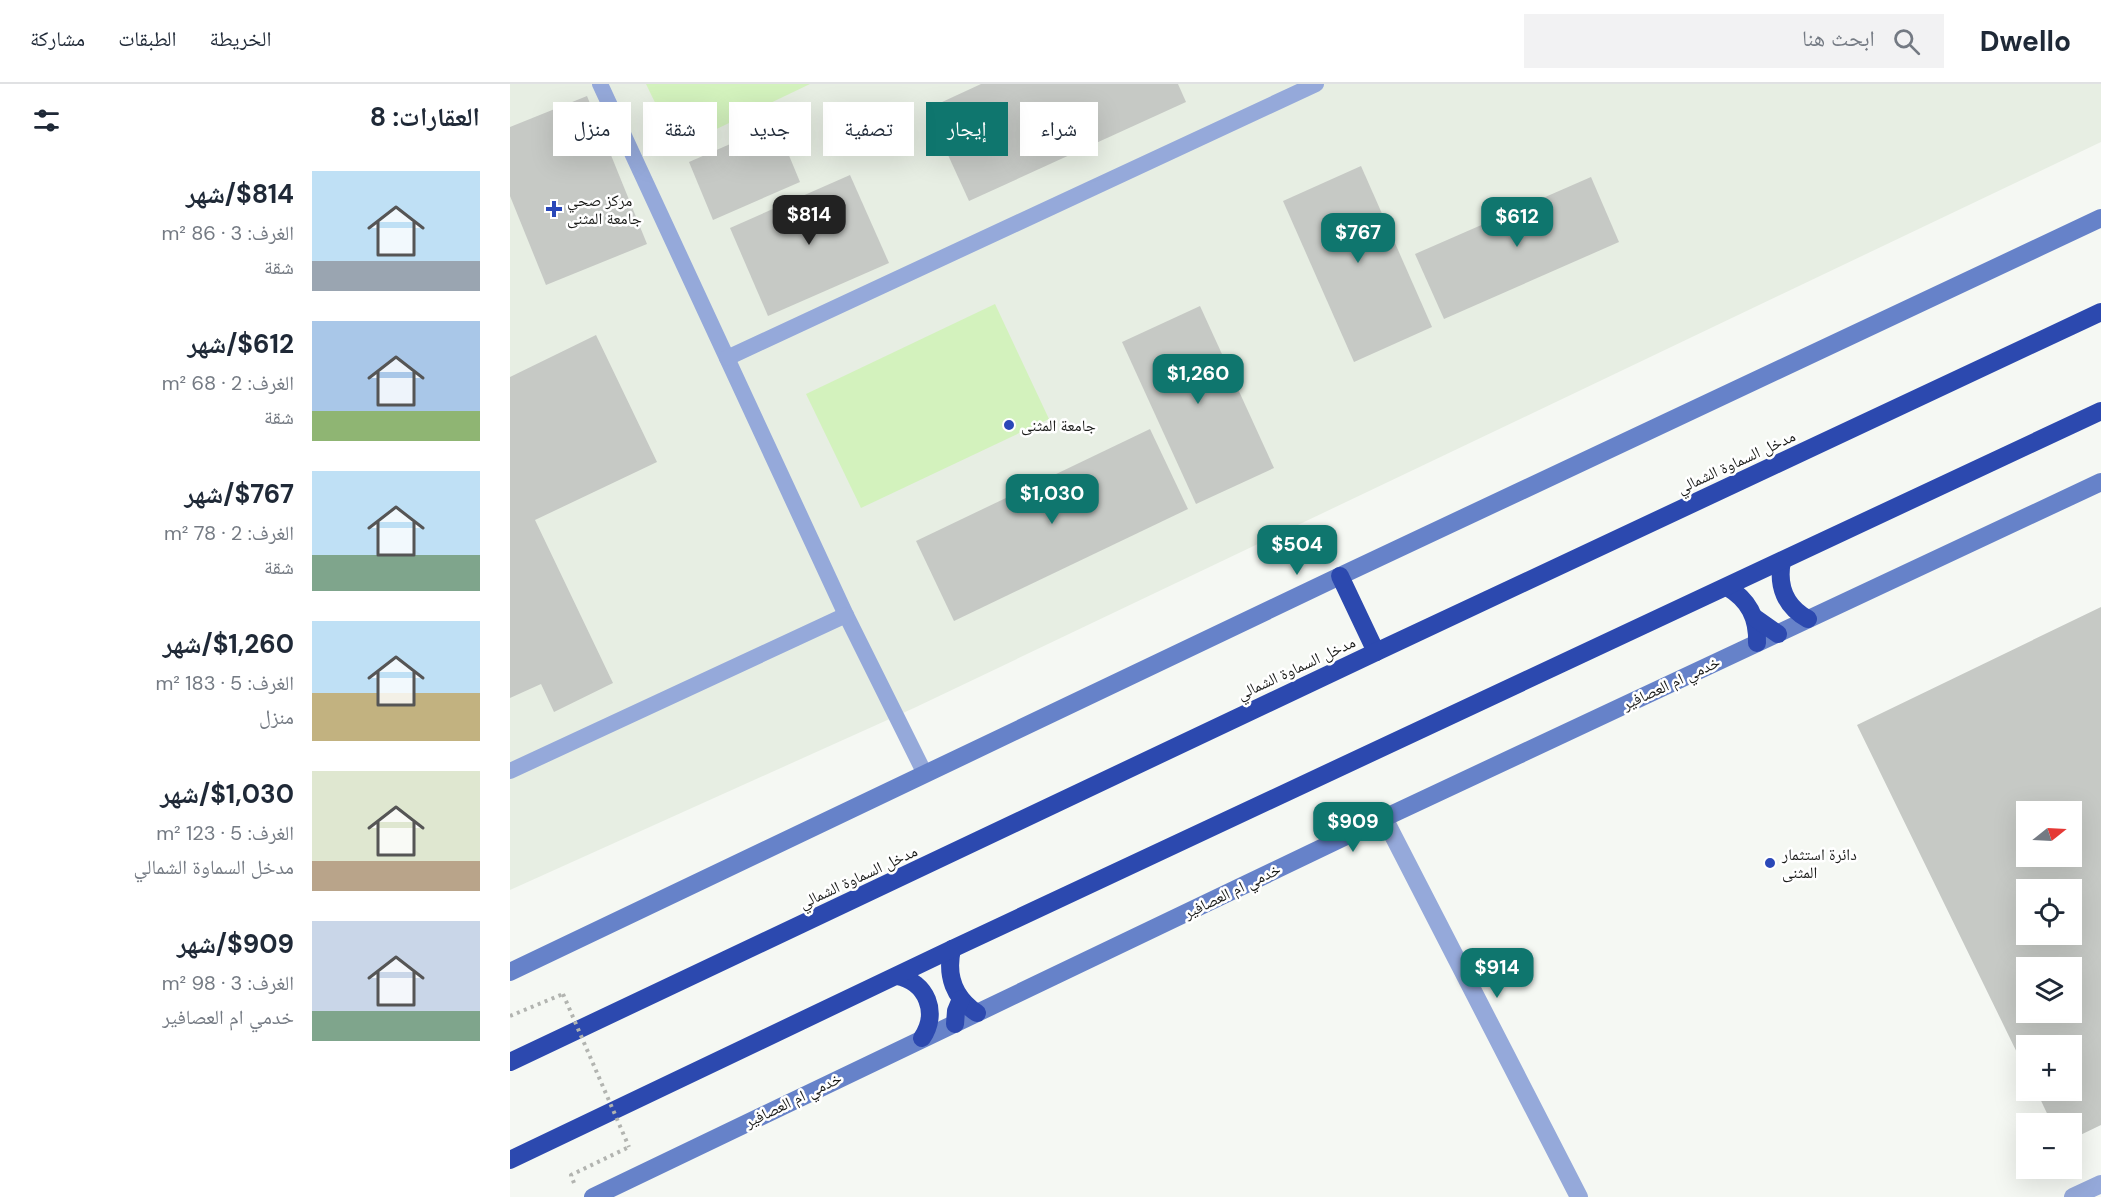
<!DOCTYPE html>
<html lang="ar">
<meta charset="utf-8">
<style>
:root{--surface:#fff;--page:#f2f2f3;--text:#1f2937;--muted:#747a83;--line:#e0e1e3;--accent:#0f766e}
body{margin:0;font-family:"DM Sans","Noto Naskh Arabic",sans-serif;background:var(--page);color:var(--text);direction:rtl;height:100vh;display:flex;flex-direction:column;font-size:22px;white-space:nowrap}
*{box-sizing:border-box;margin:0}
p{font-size:20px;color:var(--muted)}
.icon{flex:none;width:33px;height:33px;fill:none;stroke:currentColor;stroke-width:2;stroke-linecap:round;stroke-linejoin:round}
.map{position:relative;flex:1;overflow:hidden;direction:ltr}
.side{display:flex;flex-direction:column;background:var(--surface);width:510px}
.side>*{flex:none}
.hud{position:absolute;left:18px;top:18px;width:570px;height:54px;direction:rtl;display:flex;gap:12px}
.needle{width:39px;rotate:72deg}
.buttons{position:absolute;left:1506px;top:717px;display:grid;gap:12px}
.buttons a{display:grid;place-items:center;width:66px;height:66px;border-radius:0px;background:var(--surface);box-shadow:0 6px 24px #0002;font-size:30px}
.price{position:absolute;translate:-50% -51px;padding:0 14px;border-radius:12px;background:var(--accent);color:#fff;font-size:20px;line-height:39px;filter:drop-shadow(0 2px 3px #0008)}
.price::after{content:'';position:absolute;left:50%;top:36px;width:18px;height:14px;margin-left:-9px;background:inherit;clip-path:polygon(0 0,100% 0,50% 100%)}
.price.on{background:#222;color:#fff}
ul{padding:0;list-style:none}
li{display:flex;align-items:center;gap:18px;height:150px;padding:0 30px}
li span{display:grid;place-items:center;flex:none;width:168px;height:120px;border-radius:0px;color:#555}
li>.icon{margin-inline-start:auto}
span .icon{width:72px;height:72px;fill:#fffc;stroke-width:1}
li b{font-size:26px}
h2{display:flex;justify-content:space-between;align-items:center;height:72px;padding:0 30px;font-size:26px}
.pill{padding:0 21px;border-radius:0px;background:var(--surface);box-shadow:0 6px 24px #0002;font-size:21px;line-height:54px}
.pill.on{background:var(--accent);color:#fff}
header{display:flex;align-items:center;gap:36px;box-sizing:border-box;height:84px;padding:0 30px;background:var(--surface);border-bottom:2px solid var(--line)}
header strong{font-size:28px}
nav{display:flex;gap:33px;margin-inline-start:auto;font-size:21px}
.search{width:420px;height:54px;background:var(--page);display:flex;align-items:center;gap:15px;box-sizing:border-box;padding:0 21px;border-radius:0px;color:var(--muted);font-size:22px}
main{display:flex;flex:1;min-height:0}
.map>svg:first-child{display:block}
</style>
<header>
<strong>Dwello</strong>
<div class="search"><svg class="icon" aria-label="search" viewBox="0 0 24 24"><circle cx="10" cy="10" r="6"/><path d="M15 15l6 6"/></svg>ابحث هنا</div>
<nav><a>الخريطة</a><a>الطبقات</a><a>مشاركة</a></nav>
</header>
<main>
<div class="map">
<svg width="1591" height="1113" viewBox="0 0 1591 1113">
<rect width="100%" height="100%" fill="#f5f8f3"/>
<path fill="#e7eee3" d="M 0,0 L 1591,0 L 1591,58 L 404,624 L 0,806 Z"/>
<g fill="#d3f2bd">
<path d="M 136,0 L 300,0 L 167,64 Z"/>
<path d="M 485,220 L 539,335 L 351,424 L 296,310 Z"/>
</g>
<g fill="#c6c9c5" fill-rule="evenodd">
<path d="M 471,0 L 668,0 L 676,18 L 459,117 L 417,25 Z"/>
<path d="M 77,12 L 137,160 L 36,201 L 0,112 L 0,43 Z"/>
<path d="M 266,40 L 290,98 L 203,136 L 179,78 Z"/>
<path d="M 851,82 L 922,243 L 844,278 L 773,117 Z"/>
<path d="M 340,91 L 379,179 L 258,232 L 220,144 Z"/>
<path d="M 1081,93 L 1109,158 L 934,235 L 905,170 Z"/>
<path d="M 690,222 L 764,384 L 686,420 L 612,258 Z"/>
<path d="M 86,251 L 147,378 L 25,436 L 103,599 L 44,628 L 31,600 L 0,614 L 0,293 Z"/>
<path d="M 640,345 L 678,425 L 444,537 L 406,457 Z"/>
<path d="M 1591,523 L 1591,1041 L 1562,1055 L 1562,1040 L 1542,1040 L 1526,1006 L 1562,1006 L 1562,962 L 1516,962 L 1516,987 L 1347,641 ZM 1516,728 L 1562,728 L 1562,772 L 1516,772 ZM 1516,806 L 1562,806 L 1562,850 L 1516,850 ZM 1516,884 L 1562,884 L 1562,928 L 1516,928 Z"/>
</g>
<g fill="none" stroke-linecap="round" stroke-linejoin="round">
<g stroke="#b2b4b0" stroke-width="4" stroke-dasharray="3 4.5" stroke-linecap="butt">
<path d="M 0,932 L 53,910"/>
<path d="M 64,1099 L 61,1091 L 119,1063"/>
</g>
<g stroke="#95a9da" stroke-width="16">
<path d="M 90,0 L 336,531 L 415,690"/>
<path d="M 217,274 L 806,0"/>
<path d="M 0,687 L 336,531"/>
</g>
<g stroke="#95a9da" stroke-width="18">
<path d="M 874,734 L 1069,1113"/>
<path d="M 1563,1113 L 1591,1100"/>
</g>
<g stroke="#6682c9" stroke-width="18">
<path d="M 0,888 L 830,492 L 1591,134"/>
<path d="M 83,1113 L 874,734 L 1591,398"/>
</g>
<g stroke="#2c49af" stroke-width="18">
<path d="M 1272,477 C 1267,503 1276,523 1298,535"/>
<path d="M 830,492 L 866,568"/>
<path d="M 1217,503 C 1239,516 1248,534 1247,559"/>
<path d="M 1245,534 L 1268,550"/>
<path d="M 442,865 C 436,892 444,914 467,929"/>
<path d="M 387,892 C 417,898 429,929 412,954"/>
<path d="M 445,940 L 446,927 L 451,915"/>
<path d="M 0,978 L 866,568 L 1591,228"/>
<path d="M 0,1076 L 442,865 L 1591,327"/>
</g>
<path stroke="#b2b4b0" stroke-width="4" stroke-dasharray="3 4.5" stroke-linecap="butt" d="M 53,910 L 119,1063"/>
</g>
<g fill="#2a48b8" stroke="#fff" stroke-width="2">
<path d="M41 116h6v6h6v6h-6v6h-6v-6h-6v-6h6z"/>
<circle cx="499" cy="341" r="6"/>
<circle cx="1260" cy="779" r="6"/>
</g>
<g text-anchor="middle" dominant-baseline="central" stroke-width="5" stroke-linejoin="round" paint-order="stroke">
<g font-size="16" fill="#191a18" stroke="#fff" text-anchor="start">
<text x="57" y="116">مركز صحي<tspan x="57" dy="18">جامعة المثنى</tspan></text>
<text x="511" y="341">جامعة المثنى</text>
<text x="1272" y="770">دائرة استثمار<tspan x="1272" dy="18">المثنى</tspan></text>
</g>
<g font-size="16" fill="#191a18" stroke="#fff">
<text transform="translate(1226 378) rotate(-25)">مدخل السماوة الشمالي</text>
<text transform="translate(786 584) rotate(-25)">مدخل السماوة الشمالي</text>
<text transform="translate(1161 599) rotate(-25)">خدمي ام العصافير</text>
<text transform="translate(348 793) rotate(-25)">مدخل السماوة الشمالي</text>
<text transform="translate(722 807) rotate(-26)">خدمي ام العصافير</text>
<text transform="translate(283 1016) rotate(-26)">خدمي ام العصافير</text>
</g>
</g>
</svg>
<div class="buttons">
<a><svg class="needle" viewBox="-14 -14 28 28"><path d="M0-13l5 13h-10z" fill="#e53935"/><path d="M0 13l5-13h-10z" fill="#747a83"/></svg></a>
<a><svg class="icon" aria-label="locate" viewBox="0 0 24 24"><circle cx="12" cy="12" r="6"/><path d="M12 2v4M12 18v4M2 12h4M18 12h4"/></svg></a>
<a><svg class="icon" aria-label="layers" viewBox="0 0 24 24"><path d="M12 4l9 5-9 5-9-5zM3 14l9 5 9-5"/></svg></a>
<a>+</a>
<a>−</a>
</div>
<b class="price on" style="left:299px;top:162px">$814</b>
<b class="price" style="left:1007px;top:164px">$612</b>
<b class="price" style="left:848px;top:180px">$767</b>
<b class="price" style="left:688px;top:321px">$1,260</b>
<b class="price" style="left:542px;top:441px">$1,030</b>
<b class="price" style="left:787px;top:492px">$504</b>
<b class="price" style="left:843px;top:769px">$909</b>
<b class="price" style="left:987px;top:915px">$914</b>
<div class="hud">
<a class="pill">شراء</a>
<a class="pill on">إيجار</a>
<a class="pill">تصفية</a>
<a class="pill">جديد</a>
<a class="pill">شقة</a>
<a class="pill">منزل</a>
</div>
</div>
<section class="side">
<h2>العقارات: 8<svg class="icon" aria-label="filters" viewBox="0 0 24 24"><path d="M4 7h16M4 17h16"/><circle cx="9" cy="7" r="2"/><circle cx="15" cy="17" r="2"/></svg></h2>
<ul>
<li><span style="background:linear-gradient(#bfe0f5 75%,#9aa5b1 0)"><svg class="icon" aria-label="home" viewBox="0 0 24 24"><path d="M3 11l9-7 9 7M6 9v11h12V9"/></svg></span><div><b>$814/شهر</b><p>الغرف: 3 · 86 m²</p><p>شقة</p></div></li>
<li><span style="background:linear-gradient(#a9c7e8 75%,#8fb573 0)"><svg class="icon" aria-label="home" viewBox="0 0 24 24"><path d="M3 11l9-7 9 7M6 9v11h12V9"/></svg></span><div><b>$612/شهر</b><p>الغرف: 2 · 68 m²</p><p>شقة</p></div></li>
<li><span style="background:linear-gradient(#bfe0f5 70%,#7fa58c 0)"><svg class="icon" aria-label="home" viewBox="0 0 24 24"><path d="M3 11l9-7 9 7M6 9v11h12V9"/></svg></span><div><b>$767/شهر</b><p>الغرف: 2 · 78 m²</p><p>شقة</p></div></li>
<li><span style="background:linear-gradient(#bfe0f5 60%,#c2b280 0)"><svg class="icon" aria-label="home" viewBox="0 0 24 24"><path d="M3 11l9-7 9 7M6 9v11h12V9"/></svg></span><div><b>$1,260/شهر</b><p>الغرف: 5 · 183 m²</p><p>منزل</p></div></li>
<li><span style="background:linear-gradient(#dfe7d0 75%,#b9a48a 0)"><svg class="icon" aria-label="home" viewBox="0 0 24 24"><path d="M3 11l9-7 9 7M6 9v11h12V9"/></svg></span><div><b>$1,030/شهر</b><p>الغرف: 5 · 123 m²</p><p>مدخل السماوة الشمالي</p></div></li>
<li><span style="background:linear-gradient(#c9d6e8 75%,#7fa58c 0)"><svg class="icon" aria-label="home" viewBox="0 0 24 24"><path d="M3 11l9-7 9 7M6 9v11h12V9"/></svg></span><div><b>$909/شهر</b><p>الغرف: 3 · 98 m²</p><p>خدمي ام العصافير</p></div></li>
</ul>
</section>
</main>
